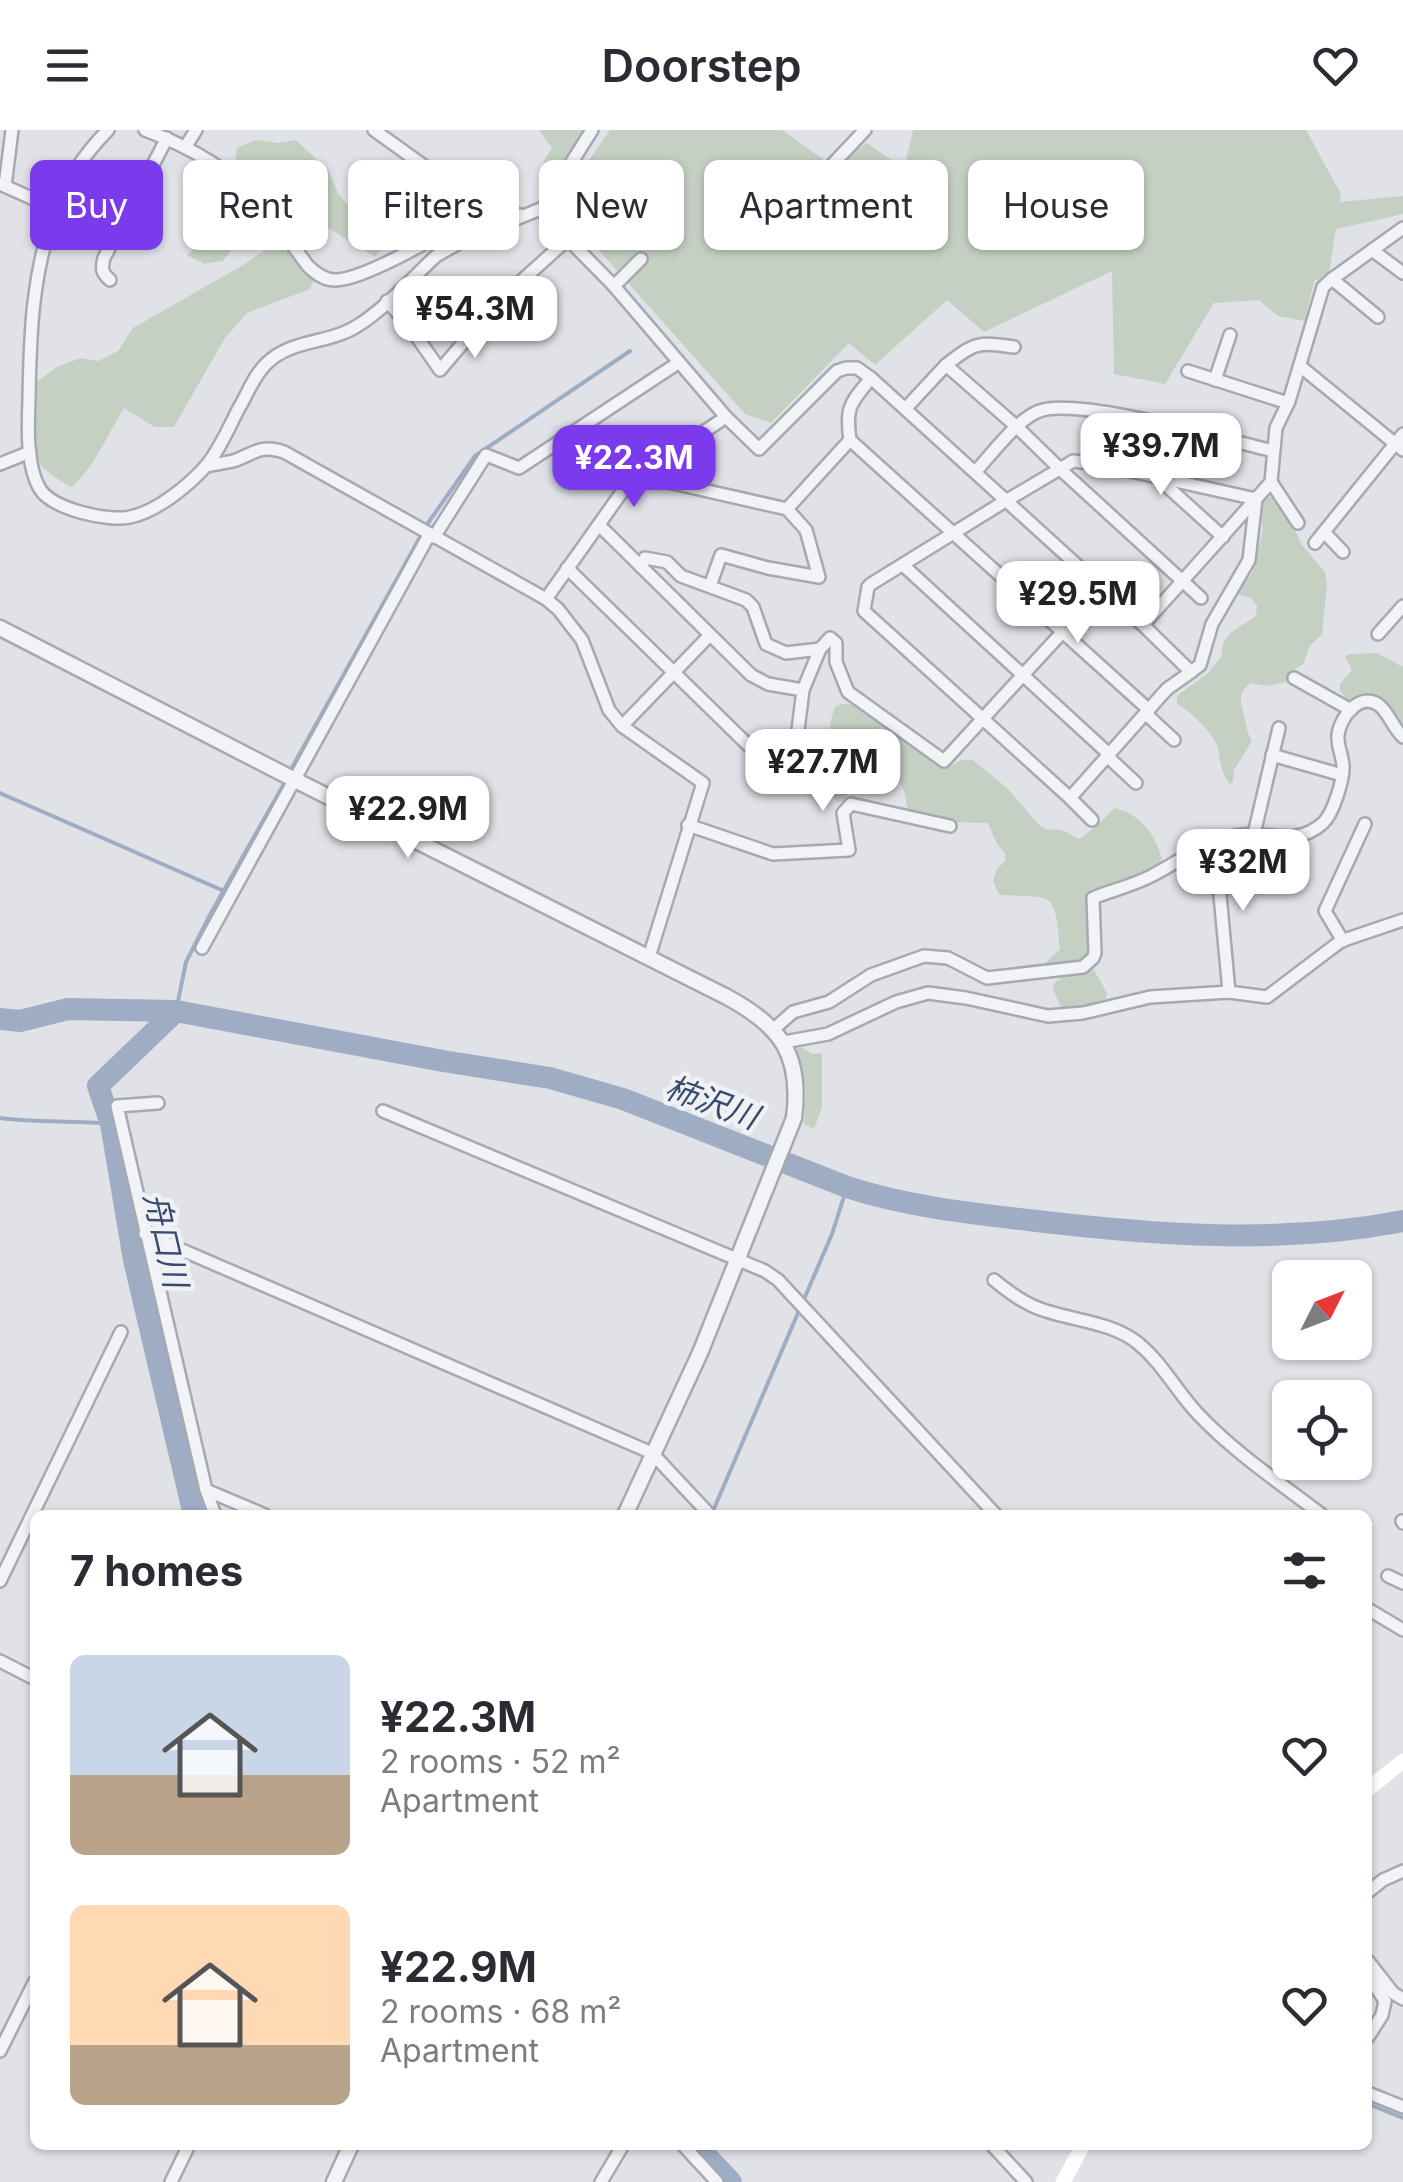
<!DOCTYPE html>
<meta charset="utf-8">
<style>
:root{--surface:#fff;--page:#f2f2f3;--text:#2b2b33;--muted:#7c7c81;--accent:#7c3aed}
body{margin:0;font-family:Inter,"Noto Sans JP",sans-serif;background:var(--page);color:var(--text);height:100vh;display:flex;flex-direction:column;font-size:38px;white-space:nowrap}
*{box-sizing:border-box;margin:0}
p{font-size:32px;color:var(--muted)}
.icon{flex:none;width:55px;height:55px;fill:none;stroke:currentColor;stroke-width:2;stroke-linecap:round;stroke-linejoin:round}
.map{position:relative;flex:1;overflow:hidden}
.panel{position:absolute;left:30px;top:1380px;width:1342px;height:640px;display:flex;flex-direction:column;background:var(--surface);border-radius:15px;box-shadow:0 2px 8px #0004}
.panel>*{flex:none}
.banner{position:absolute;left:30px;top:30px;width:1345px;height:90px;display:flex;gap:20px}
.needle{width:65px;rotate:48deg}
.controls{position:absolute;left:1272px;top:1130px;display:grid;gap:20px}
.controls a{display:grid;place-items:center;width:100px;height:100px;border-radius:15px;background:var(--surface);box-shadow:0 2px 8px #0004;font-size:50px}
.price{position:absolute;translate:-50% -85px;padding:0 22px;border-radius:20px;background:#fff;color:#222;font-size:32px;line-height:65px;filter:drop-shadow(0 2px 5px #0008)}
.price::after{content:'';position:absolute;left:50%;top:60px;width:30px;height:22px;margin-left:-15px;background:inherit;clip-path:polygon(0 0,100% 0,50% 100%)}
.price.current{background:var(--accent);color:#fff}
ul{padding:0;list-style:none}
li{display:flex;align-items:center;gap:30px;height:250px;padding:0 40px}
li span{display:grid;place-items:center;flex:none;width:280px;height:200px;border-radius:15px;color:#555}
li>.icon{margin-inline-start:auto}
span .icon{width:120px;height:120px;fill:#fffc;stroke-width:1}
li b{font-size:42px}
h2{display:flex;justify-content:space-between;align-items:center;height:120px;padding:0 40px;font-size:42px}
.tag{padding:0 35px;border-radius:15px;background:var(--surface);box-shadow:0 2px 8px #0004;font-size:35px;line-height:90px}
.tag.current{background:var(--accent);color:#fff}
header{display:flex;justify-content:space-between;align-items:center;height:130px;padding:0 40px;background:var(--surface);font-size:45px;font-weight:600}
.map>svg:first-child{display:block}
</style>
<header><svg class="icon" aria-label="menu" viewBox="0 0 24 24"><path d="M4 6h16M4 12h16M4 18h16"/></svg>Doorstep<svg class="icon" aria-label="heart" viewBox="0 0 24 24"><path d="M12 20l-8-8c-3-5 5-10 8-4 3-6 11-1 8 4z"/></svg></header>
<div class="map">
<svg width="1403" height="2052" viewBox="0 0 1403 2052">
<rect width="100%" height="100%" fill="#e0e2e8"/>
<g fill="#c4d1c2">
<path d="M 539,0 L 591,0 L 563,37 L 547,46 L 543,32 L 552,18 Z"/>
<path d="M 610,0 L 782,0 L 830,34 L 867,13 L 904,39 L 913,0 L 1306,0 L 1341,64 L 1340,72 L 1403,66 L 1403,84 L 1336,99 L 1329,144 L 1314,151 L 1305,191 L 1278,186 L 1259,170 L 1214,173 L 1165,254 L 1114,244 L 1112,141 L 984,202 L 947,170 L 875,235 L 849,213 L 771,293 L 745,284 L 571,89 L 571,56 Z"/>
<path d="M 256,10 L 278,13 L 296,10 L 329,41 L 338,63 L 349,77 L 380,103 L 382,119 L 375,127 L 330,99 L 295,88 L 301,111 L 316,144 L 310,159 L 247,183 L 225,208 L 174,297 L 155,297 L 124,278 C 108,304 94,337 72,357 C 59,350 41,341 36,326 C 31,313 34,270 35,254 L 55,238 L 80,228 L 98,231 L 118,221 L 133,198 L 243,135 L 265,120 L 248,97 L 223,131 L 204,134 L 187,125 L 212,103 L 230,73 L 237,18 Z"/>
<path d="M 1273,366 L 1293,395 L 1301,414 L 1325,442 L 1327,454 L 1322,504 L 1310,516 L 1303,534 L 1289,543 L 1286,552 L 1266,556 L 1250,553 C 1238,565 1240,570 1244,585 C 1247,596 1246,601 1252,611 L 1234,640 L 1233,652 L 1230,654 C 1219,641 1221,629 1217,615 C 1212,602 1189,580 1177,574 L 1177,566 L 1208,543 L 1222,526 C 1220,503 1240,498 1256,486 L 1257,476 L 1251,468 L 1236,464 L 1252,443 L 1263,401 L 1260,377 L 1262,369 Z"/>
<path d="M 1377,523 L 1403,537 L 1403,600 C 1390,579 1394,577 1369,564 L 1348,571 L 1340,561 L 1340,554 L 1352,540 L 1345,526 L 1349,524 Z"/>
<path d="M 843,574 L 851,574 C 867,584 886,593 901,605 C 916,618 929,630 949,637 L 961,630 L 973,630 L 1007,658 L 1039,695 L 1049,700 C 1063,697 1067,704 1079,709 C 1090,702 1106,688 1114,678 C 1140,683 1156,705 1162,730 C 1152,740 1132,752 1117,756 C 1107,759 1102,757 1093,764 C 1086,787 1091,803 1090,825 L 1083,832 L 1044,837 L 1043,835 L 1060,819 C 1055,758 1053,768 999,765 L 993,751 L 997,739 L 1005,731 L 1005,723 C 994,713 994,705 988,693 L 948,692 L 911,684 C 906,677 907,674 905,665 C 903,655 897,652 899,640 C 885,630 871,631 855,637 L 846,670 L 838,673 L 829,661 C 835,634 824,603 835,577 Z"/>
<path d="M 1088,838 L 1094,840 L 1107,863 L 1106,868 C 1096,876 1075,881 1062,879 L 1053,859 L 1055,852 L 1067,844 Z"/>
<path d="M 801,917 L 812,924 L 822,923 L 822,977 L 814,999 L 804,994 L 806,960 L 795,920 Z"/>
</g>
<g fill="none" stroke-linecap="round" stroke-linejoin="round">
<g stroke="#9eadc4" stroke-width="4">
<path d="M 289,643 L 428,393 L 475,326 L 630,221"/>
<path d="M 0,663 L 224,761"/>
<path d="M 176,881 L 186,832 L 211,783 L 285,652"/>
<path d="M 0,988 C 37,993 74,990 111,994"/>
<path d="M 713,1381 L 832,1104 L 847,1057"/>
<path d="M 1368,1974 L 1403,1988"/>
</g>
<g stroke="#9eadc4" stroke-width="22">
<path d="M 176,881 L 98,956 L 111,994 L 134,1130 L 194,1385"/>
<path d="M 0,889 L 20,891 L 68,879 L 176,881 L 443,931 L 550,948 L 623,969 L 847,1057 C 905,1076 968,1083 1028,1090 C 1153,1105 1278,1115 1403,1091"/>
<path d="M 696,2015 L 731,2052"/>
</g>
<defs>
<g id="minor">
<path d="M 108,0 C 86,22 69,47 58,75 C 32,137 30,204 29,269 C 28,295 26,336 40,359 C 52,379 108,392 130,387 C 156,382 188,356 205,337 C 219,321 229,297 239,278 C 248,263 254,245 267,233 C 291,209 329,214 357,196 C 385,179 412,148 436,126 L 466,109 L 543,78 L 592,0"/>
<path d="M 145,0 C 188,16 228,38 259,72 C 277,92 292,115 308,136 C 316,144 324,150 335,150 C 364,150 451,100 476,81"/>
<path d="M 374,0 L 431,41 L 478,82 L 520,85"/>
<path d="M 186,16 L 196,0"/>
<path d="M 830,37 L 865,0"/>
<path d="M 0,54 L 56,79"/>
<path d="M 5,56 L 12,0"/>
<path d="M 543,78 L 568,109 L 614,156 L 726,287 L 759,319 L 837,241 L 846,238 L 857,238 L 871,248 L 1143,495 L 1191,542 L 1167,559 L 1070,668 L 864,481 L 868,457 L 871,454 L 1007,370 C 1025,360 1042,349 1060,339 L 1017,297 L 946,235 L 906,278"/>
<path d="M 1372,120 L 1403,143"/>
<path d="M 1332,149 L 1378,187"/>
<path d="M 110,150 C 102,143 101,139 104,128 L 167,8"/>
<path d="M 614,156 L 641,129"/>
<path d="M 387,171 L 410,197 L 440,240 L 499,171 L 568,109"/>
<path d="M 946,235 C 975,212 978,212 1014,217"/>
<path d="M 1300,236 L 1403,320"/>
<path d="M 1188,241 L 1288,273"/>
<path d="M 871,248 C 851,273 845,276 850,310 L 1149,580"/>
<path d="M 1215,250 L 1230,205"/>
<path d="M 0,334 L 30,322"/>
<path d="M 206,336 C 215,334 224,333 233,331 C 254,324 259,314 284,322 L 546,469 L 558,479 L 582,510 L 609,580 L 622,596 L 703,653 L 649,827"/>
<path d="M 643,341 L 655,349 L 787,379 L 806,400 L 819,447 L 768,438 L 721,425 L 710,456"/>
<path d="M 976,341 C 992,324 1016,291 1037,282 C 1073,265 1227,310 1273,321"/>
<path d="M 1159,349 L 1223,407"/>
<path d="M 1271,352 L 1298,393"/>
<path d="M 787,379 L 850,310"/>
<path d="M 599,395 L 751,545 L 768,554 L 803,560"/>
<path d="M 1324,402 L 1343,422"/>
<path d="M 434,407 L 486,325 L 519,338 L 678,233"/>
<path d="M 1315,413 L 1403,304"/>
<path d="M 904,436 L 1110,625"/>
<path d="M 641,437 L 645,428 L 667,432 L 681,446 L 746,470 L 753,477 L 766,514 L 786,523 L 820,519"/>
<path d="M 567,438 L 748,615 C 763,622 785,631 796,616 L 803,560 L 820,519 L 830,508 L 836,513 L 836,532 L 848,562 L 944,631 L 1102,459"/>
<path d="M 546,469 L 629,352 L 726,287"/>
<path d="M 1143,495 L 1271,352 L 1276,298 L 1289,271 L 1323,157 L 1332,149 L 1403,98"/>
<path d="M 1378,504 L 1403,476"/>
<path d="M 1191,542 L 1200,535 L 1212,494 L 1249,430 L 1256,369 L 1099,334 L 1073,331 L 1060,339 L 1201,468"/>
<path d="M 1294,548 L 1351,580"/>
<path d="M 1146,584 L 1174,610"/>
<path d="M 622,596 L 710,505"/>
<path d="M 1272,625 L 1342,645"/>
<path d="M 1108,627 L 1136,653"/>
<path d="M 1070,668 L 1092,690"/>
<path d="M 688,695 L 773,724 L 849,720 L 843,683 L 851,674 L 950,696"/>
<path d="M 1254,704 L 1279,598"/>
<path d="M 1215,711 L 1229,862"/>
<path d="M 1343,811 L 1325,781 L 1365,694"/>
<path d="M 202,818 L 429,405"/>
<path d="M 774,899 L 793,882 L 829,872 L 871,845 L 924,826 L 948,828 L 987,848 L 1083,837 L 1093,828 L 1095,823 L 1093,768 C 1112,760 1132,756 1151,746 C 1179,732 1203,712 1234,706 C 1266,699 1294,719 1323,693 C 1333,684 1344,649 1343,635 C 1342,625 1337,615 1338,605 C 1340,587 1361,560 1380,576 C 1390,585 1393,598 1403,607"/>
<path d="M 784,912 L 828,904 L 896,872 L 928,863 L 966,868 L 1048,886 L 1083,883 L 1150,867 L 1229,862 L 1267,867 L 1341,811 L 1403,790"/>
<path d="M 158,973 L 117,976 L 206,1360 L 215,1385"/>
<path d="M 383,981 L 765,1141 L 778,1150 L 996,1385"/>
<path d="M 145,1104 L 652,1323 L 710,1385"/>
<path d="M 994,1150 C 1010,1163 1026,1175 1046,1181 C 1077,1191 1114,1193 1139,1214 C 1163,1234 1177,1262 1198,1284 C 1235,1323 1280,1353 1322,1385"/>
<path d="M 206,1360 L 265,1385"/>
<path d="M 1402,1391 L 1403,1393"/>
<path d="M 1388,1446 L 1403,1453"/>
<path d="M 0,1451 L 121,1202"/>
<path d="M 1368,1479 L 1403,1500"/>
<path d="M 0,1531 L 35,1549"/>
<path d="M 1368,1762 L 1383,1750 L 1403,1741"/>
<path d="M 1368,1831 L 1393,1863 L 1403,1869"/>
<path d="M 1368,1845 L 1385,1871 L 1382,1885 L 1368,1907"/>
<path d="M 0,1921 L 35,1851"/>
<path d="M 1368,1963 L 1403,1977"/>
<path d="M 683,2015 L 717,2052"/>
<path d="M 992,2015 L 1026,2052"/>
<path d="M 171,2052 L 189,2015"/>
<path d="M 601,2052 L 623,2015"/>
</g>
<g id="tertiary">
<path d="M 0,498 L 295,650 L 727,867 C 781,896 802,925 794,988 L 700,1223 L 625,1385"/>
<path d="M 334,2052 L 351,2015"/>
</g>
</defs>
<use href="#minor" stroke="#a6a9b1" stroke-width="16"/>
<use href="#tertiary" stroke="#a6a9b1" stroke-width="19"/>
<use href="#minor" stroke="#f2f3f6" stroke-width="11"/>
<use href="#tertiary" stroke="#f2f3f6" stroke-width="14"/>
<g stroke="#fff" stroke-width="15">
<path d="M 1368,1659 L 1403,1631"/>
<path d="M 1063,2052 L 1083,2015"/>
</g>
</g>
<g text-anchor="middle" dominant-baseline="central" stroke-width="9" stroke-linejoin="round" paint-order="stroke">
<g font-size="32" font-style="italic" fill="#384a6d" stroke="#eff1f5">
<text transform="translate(712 972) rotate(20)">柿沢川</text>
<text transform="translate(166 1110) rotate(77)">舟口川</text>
</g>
</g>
</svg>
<div class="controls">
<a><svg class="needle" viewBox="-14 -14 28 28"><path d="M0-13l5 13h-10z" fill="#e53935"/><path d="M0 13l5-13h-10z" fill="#7c7c81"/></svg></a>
<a><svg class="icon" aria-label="locate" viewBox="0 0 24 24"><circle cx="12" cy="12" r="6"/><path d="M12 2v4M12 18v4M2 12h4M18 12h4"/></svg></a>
</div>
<b class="price" style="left:475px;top:231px">¥54.3M</b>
<b class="price" style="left:1161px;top:368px">¥39.7M</b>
<b class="price current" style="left:634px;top:380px">¥22.3M</b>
<b class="price" style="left:1078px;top:516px">¥29.5M</b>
<b class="price" style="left:823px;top:684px">¥27.7M</b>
<b class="price" style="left:408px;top:731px">¥22.9M</b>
<b class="price" style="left:1243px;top:784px">¥32M</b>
<div class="banner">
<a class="tag current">Buy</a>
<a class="tag">Rent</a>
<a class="tag">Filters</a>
<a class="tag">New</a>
<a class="tag">Apartment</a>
<a class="tag">House</a>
</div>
<section class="panel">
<h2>7 homes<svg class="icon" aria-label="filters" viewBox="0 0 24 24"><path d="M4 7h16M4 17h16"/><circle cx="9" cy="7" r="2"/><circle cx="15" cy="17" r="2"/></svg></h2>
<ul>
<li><span style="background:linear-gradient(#c9d6e8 60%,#b9a48a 0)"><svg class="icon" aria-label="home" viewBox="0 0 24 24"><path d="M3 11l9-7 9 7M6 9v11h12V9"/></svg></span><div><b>¥22.3M</b><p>2 rooms · 52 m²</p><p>Apartment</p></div><svg class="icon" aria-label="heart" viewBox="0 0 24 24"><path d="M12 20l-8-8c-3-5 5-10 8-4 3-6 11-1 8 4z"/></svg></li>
<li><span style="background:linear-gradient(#ffd9b3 70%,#b9a48a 0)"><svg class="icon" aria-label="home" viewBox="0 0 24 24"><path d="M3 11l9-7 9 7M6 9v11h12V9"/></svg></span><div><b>¥22.9M</b><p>2 rooms · 68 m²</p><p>Apartment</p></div><svg class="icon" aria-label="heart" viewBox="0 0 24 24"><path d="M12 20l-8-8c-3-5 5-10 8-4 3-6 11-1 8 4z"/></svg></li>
</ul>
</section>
</div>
